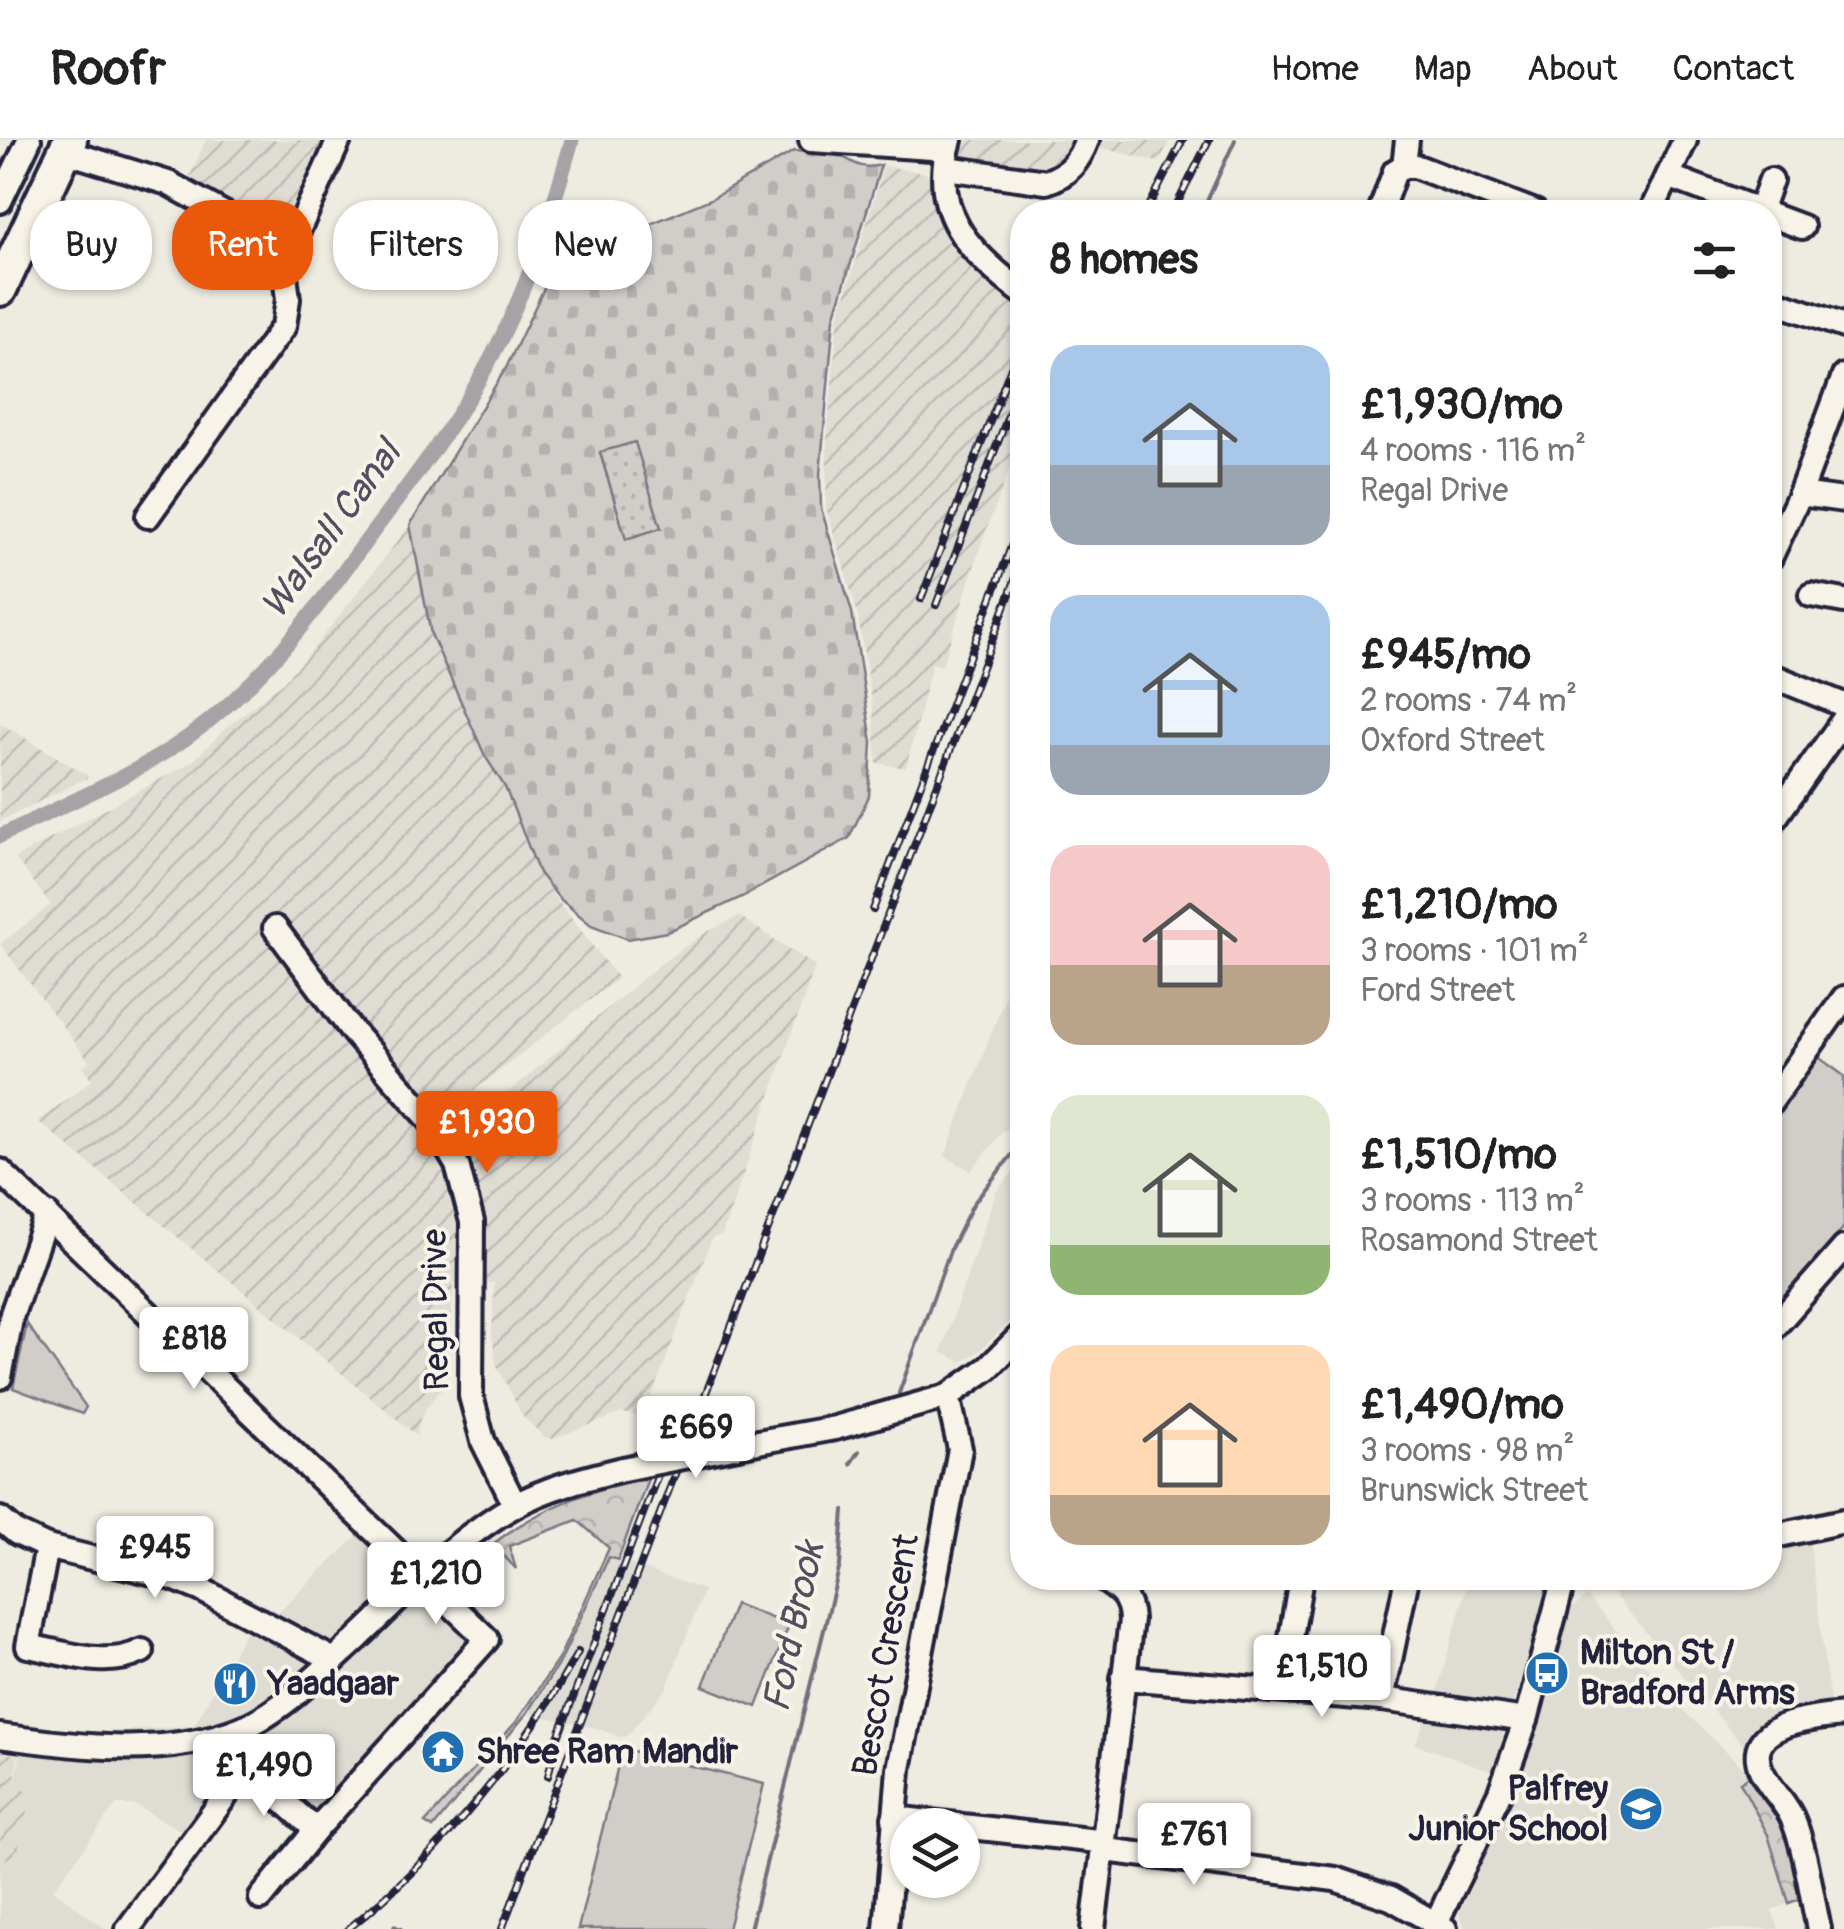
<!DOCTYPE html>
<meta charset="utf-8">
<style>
:root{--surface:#fff;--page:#f6f6f6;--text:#222;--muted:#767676;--line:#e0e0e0;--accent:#ea580c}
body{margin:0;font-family:Pangolin,sans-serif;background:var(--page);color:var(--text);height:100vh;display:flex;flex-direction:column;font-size:38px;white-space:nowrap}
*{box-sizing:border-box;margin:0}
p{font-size:32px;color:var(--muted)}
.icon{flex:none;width:55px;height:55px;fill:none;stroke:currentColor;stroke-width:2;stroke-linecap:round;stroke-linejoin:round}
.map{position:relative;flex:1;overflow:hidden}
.panel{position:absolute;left:1010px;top:60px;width:772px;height:1390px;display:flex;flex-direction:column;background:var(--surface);border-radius:40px;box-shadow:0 2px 8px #0004}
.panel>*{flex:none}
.top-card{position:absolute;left:30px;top:60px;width:830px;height:90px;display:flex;gap:20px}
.fabs{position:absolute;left:890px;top:1668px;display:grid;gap:20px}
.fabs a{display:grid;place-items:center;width:90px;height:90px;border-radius:50%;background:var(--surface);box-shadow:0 2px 8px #0004;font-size:50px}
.price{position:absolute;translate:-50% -85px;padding:0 22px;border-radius:10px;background:#fff;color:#222;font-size:32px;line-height:65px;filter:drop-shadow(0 2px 5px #0008)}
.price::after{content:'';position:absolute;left:50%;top:60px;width:30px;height:22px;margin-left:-15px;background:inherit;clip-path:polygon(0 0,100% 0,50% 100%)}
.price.active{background:var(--accent);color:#fff}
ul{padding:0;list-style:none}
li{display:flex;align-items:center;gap:30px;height:250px;padding:0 40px}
li span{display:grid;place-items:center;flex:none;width:280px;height:200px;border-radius:30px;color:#555}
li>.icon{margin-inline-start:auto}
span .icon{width:120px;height:120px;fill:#fffc;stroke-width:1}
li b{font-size:42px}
h2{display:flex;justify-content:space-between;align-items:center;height:120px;padding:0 40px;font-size:42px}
.tag{padding:0 35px;border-radius:40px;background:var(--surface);box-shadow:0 2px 8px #0004;font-size:35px;line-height:90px}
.tag.active{background:var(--accent);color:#fff}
header{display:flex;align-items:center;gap:60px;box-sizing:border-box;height:140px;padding:0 50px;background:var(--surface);border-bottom:2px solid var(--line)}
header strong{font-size:48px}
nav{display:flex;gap:55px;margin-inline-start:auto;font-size:35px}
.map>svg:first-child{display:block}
</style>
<header>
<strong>Roofr</strong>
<nav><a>Home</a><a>Map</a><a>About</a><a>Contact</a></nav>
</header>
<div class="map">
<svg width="1844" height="1789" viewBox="0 0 1844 1789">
<defs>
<pattern id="industrial-furrows" width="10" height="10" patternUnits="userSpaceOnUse" patternTransform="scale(2.5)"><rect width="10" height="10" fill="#dfdcd4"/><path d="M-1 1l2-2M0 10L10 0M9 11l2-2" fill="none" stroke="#bfbcb7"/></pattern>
<pattern id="forest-crowns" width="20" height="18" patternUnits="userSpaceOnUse" patternTransform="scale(2.5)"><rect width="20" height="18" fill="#d1cdc9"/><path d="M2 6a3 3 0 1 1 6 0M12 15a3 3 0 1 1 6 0" fill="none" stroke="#b3b0ae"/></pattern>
<pattern id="cemetery-stones" width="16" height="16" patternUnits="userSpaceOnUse" patternTransform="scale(2.5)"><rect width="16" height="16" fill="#d1cdc9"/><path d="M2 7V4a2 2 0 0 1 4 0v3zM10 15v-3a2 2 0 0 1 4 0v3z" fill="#b3b0ae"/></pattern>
<pattern id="garden-dots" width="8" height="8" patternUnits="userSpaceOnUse" patternTransform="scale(2.5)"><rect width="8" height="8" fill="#d1cdc9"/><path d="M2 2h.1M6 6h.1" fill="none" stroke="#b3b0ae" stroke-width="1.8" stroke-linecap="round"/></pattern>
</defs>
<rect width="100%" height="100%" fill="#eeebe1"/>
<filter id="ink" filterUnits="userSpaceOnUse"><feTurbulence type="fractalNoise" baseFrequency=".01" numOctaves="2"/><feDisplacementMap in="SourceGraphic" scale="20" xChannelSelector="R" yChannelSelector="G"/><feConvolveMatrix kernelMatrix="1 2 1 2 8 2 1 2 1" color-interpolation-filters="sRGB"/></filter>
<g filter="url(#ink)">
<g fill="#dfdcd4">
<path d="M 1022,811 L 1022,981 L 1002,992 L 971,1031 L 945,1016 Z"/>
<path d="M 1022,1022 L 1022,1170 L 979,1211 L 961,1222 L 941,1212 L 996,1052 Z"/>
<path d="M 376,1378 L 422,1423 L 405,1439 L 474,1503 L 314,1682 L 245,1620 L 185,1693 L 135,1665 L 116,1665 L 53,1750 L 106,1789 L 0,1789 L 0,1717 L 13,1720 L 32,1652 L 14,1649 L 26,1583 L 83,1593 L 194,1586 L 255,1474 L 275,1475 Z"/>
<path d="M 1809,1398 L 1830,1564 L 1778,1571 L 1763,1581 L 1748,1611 L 1609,1449 L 1612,1446 L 1646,1438 L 1770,1438 L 1770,1407 Z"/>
<path d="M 609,1417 L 704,1450 L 666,1549 L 627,1596 L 620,1597 L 596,1588 L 527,1573 L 561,1520 Z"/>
<path d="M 1469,1438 L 1552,1438 L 1492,1631 L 1415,1604 L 1436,1556 Z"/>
<path d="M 1587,1456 L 1686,1573 L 1762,1646 L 1804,1757 L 1772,1770 L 1779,1789 L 1466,1789 L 1459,1774 L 1514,1651 L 1571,1469 Z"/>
</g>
<g fill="url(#industrial-furrows)">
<path d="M 206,0 L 329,0 L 286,93 L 188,40 Z"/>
<path d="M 967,0 L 1072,0 L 1054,22 L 1036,28 L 1012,29 L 961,17 Z"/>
<path d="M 1096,0 L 1170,0 L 1159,22 L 1094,6 Z"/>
<path d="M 884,26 L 926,33 L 930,39 L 940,84 L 960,116 L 988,141 L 1022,161 L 1022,296 L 982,402 L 942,526 L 932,523 L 906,628 L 877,623 L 873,570 L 857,471 L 826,368 L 827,299 L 838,179 Z"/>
<path d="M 410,385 L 431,494 L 485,616 L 505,647 L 525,703 L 553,755 L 618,838 L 468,955 L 472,963 L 461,973 L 471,984 L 659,825 L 705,793 L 739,776 L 815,826 L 722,1095 L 712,1098 L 644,1277 L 622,1273 L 552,1299 L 544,1297 L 523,1277 L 496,1224 L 492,1193 L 494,1143 L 454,1142 L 446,1243 L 426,1268 L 418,1284 L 417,1296 L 38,981 L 92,940 L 83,927 L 89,921 L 0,804 L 51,765 L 15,718 L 192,622 L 227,587 L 282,543 L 314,508 Z"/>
<path d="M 0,583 L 87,635 L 87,638 L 0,681 Z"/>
<path d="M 0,1612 L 18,1615 L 14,1649 L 33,1651 L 16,1718 L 11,1720 L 0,1717 Z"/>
</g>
<g fill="#d1cdc9" stroke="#7a7882" stroke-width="2.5">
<path d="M 1817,916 L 1844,936 L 1844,1087 L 1770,1175 L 1770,982 Z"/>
<path d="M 27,1184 L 86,1267 L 82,1274 L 13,1248 Z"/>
<path d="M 735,1464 L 789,1485 L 757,1567 L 703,1546 Z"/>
<path d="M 622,1609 L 764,1644 L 728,1789 L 578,1789 Z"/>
</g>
<g fill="url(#forest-crowns)" stroke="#7a7882" stroke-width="2.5">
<path d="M 649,1336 L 618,1420 L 609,1417 L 561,1520 L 527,1573 L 433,1688 L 425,1683 L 516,1582 L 559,1518 L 609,1408 L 577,1380 L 509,1406 L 516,1429 L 493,1404 C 538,1368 593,1349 649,1336 Z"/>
<path d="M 1751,1635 C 1787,1671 1793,1709 1804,1757 L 1789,1763 L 1768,1695 L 1740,1642 Z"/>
</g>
<path fill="url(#cemetery-stones)" stroke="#7a7882" stroke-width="2.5" fill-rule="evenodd" d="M 794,11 C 808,12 822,13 835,15 C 855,19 854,31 881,25 L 834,178 L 820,334 L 821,368 L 852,472 L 872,602 L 869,656 L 849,698 L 744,756 L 667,792 L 628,799 L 591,785 L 559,758 L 539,733 L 505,647 L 485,616 L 431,494 L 410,385 L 506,228 L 556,123 L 711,59 ZM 600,313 L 661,388 L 626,398 Z"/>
<path fill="url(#garden-dots)" stroke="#7a7882" stroke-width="2.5" d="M 635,302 L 661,388 L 626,399 L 600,312 Z"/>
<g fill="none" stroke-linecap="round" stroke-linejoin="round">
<g stroke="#716f7b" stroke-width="4">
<path d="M 1207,61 L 1235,0"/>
<path d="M 899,1253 L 951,1108 L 973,1064 L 1022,1002"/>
<path d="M 850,1324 L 859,1311"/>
<path d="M 394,1786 L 401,1789"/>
<path d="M 750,1789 L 840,1425 L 844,1370"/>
</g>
<path stroke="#a6a3a6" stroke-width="15" d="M 0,696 C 63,665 130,638 188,597 C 260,545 310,478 361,408 C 402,353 445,299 479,240 C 522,166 549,82 572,0"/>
<defs>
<g id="minor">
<path d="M 811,0 L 947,9"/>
<path d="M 950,0 C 928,71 970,114 1022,152"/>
<path d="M 64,11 L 168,43 L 281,105 L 288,159 L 284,186 L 148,376"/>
<path d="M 1404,26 L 1415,26 L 1535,72"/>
<path d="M 1404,26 L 1407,0"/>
<path d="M 946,28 L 1046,42 C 1068,35 1079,21 1087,0"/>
<path d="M 1668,36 L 1764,72"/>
<path d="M 0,61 L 29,0"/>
<path d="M 1760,71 L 1771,40"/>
<path d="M 1380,72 L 1395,31 L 1404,26"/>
<path d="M 1651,72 L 1685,0"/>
<path d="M 1770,75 L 1802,87"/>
<path d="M 281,105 L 286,108 L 293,102 L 339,0"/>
<path d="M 1770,160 L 1844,186"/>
<path d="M 1800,354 L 1844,360"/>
<path d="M 1770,418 L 1800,354 L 1844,236"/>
<path d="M 1811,455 L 1844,461"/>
<path d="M 1770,535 L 1844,565"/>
<path d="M 1770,685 L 1844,579"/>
<path d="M 275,788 L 353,892 L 431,981 L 457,1025 L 472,1082 L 471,1256 L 483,1301 L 515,1365"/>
<path d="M 1770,963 L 1844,858"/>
<path d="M 0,1031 L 487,1499 L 316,1690 L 261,1758"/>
<path d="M 1770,1192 L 1844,1108"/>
<path d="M 0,1237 L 12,1174 L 47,1074"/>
<path d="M 758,1302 L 835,1288 L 948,1256 L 988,1228 L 1022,1194"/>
<path d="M 0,1379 L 17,1393 L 47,1407 L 173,1438 L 200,1449 L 334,1520"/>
<path d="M 1770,1397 L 1844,1381"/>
<path d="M 47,1407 L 28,1506 C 66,1513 107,1529 142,1511"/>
<path d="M 1123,1538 L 1382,1559 L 1526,1580"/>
<path d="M 1282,1550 L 1301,1438"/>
<path d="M 1382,1559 L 1407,1438"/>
<path d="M 0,1596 C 77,1607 168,1618 242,1588 C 282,1572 325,1528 357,1499 C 406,1453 455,1399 514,1366 C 548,1347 586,1338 623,1329"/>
<path d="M 246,1628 L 316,1690"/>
<path d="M 894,1678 L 957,1685"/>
<path d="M 962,1686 L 1098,1701 L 1113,1711 L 1335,1739 L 1391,1758 L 1445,1789"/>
<path d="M 128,1789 L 254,1617 L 254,1607 L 244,1587"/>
<path d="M 886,1789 L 899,1629 L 960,1309 L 948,1256"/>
<path d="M 1093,1789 L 1131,1480 C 1130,1457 1120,1450 1101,1438"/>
<path d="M 1433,1789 L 1500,1652 L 1526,1580 L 1564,1438"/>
<path d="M 1819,1789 C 1811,1754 1807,1715 1794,1682 C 1787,1662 1769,1649 1761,1630 C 1741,1582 1817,1578 1844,1575"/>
</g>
<path id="highway" d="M 0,149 L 70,0"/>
</defs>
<use href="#minor" stroke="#22223b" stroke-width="30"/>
<use href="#highway" stroke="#22223b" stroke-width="40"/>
<use href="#minor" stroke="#f7f3e8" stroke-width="22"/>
<use href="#highway" stroke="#f7f3e8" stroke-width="32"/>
<defs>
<g id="rail">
<path d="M 1146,72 L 1183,0"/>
<path d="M 1173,72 L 1209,0"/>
<path d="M 921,459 L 1017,212"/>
<path d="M 936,465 L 1022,239"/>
<path d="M 873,770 L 1022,378"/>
<path d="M 548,1636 L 557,1600 L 670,1303"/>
<path d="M 348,1789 C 440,1715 522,1615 578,1512"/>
<path d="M 502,1789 L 1022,422"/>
</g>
</defs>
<use href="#rail" stroke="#22223b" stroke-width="8"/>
<use href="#rail" stroke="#f7f3e8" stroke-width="4" stroke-dasharray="11" stroke-linecap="butt"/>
<defs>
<path id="minor-bridge" d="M 623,1329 L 758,1302"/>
</defs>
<use href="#minor-bridge" stroke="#22223b" stroke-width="30" stroke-linecap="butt"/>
<use href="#minor-bridge" stroke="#f7f3e8" stroke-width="22"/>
</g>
</g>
<defs>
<symbol id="bus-disc" viewBox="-11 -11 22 22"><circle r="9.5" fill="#1f6fb2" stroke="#f7f3e8"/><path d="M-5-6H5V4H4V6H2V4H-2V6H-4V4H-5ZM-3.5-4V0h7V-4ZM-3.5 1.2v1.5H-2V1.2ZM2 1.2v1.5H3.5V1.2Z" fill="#fff"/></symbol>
<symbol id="restaurant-disc" viewBox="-11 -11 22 22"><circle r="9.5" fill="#1f6fb2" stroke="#f7f3e8"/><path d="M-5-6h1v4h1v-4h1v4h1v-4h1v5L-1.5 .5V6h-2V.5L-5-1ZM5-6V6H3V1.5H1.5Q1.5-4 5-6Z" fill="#fff"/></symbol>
<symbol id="temple-disc" viewBox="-11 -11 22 22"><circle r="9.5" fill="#1f6fb2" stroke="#f7f3e8"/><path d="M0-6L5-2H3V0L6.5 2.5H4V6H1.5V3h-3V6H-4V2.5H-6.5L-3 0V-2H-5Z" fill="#fff"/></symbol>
<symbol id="school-disc" viewBox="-11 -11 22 22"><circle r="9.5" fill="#1f6fb2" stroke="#f7f3e8"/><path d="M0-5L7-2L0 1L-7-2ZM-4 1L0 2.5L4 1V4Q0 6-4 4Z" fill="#fff"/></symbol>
</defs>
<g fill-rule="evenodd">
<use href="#bus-disc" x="1522" y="1508" width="50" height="50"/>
<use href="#restaurant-disc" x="210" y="1519" width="50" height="50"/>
<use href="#temple-disc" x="418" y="1587" width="50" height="50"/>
<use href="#school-disc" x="1616" y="1644" width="50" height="50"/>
</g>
<g text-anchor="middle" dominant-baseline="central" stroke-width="8" stroke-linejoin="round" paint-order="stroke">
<g font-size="35" fill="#22223b" stroke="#f7f3e8">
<text transform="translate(436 1170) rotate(-91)">Regal Drive</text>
<text transform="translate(886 1515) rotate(-80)">Bescot Crescent</text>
</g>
<g font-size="35" font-weight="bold" fill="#22223b" stroke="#f7f3e8" text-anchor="start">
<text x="1580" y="1513">Milton St /<tspan x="1580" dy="40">Bradford Arms</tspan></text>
<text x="268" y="1544">Yaadgaar</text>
<text x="476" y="1612">Shree Ram Mandir</text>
<text x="1608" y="1649" text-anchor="end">Palfrey<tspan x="1608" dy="40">Junior School</tspan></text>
</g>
<g font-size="38" font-style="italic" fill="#504f60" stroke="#f7f3e8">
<text transform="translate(331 390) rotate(-54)">Walsall Canal</text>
<text transform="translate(794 1487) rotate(-78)">Ford Brook</text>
</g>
</g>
</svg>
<div class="fabs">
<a><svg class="icon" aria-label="layers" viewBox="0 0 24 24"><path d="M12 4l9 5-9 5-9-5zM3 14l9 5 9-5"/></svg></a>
</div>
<b class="price active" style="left:487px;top:1036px">£1,930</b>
<b class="price" style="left:194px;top:1252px">£818</b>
<b class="price" style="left:696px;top:1341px">£669</b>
<b class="price" style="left:155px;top:1461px">£945</b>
<b class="price" style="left:436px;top:1487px">£1,210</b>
<b class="price" style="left:1322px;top:1580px">£1,510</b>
<b class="price" style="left:264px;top:1679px">£1,490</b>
<b class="price" style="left:1194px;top:1748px">£761</b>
<div class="top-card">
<a class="tag">Buy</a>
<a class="tag active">Rent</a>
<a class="tag">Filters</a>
<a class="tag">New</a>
</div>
<section class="panel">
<h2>8 homes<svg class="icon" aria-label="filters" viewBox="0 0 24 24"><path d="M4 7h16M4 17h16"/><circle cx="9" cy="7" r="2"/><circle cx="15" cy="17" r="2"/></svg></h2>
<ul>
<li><span style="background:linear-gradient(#a9c7e8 60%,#9aa5b1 0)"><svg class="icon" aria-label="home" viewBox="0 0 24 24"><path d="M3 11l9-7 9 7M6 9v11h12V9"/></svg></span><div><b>£1,930/mo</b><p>4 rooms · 116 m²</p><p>Regal Drive</p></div></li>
<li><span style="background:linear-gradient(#a9c7e8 75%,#9aa5b1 0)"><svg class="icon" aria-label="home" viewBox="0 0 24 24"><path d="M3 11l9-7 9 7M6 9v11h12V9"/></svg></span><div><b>£945/mo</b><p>2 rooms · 74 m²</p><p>Oxford Street</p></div></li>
<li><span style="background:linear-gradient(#f6c9c9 60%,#b9a48a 0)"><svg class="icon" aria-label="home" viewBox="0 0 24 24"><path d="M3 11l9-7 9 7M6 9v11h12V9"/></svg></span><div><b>£1,210/mo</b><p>3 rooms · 101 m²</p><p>Ford Street</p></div></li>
<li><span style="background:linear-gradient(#dfe7d0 75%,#8fb573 0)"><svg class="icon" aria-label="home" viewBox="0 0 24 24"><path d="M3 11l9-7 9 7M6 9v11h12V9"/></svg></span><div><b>£1,510/mo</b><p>3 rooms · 113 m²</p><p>Rosamond Street</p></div></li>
<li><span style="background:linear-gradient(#ffd9b3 75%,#b9a48a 0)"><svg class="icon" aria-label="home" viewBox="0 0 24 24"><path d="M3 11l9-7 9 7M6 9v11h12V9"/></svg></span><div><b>£1,490/mo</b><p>3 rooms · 98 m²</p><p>Brunswick Street</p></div></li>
</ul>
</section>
</div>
